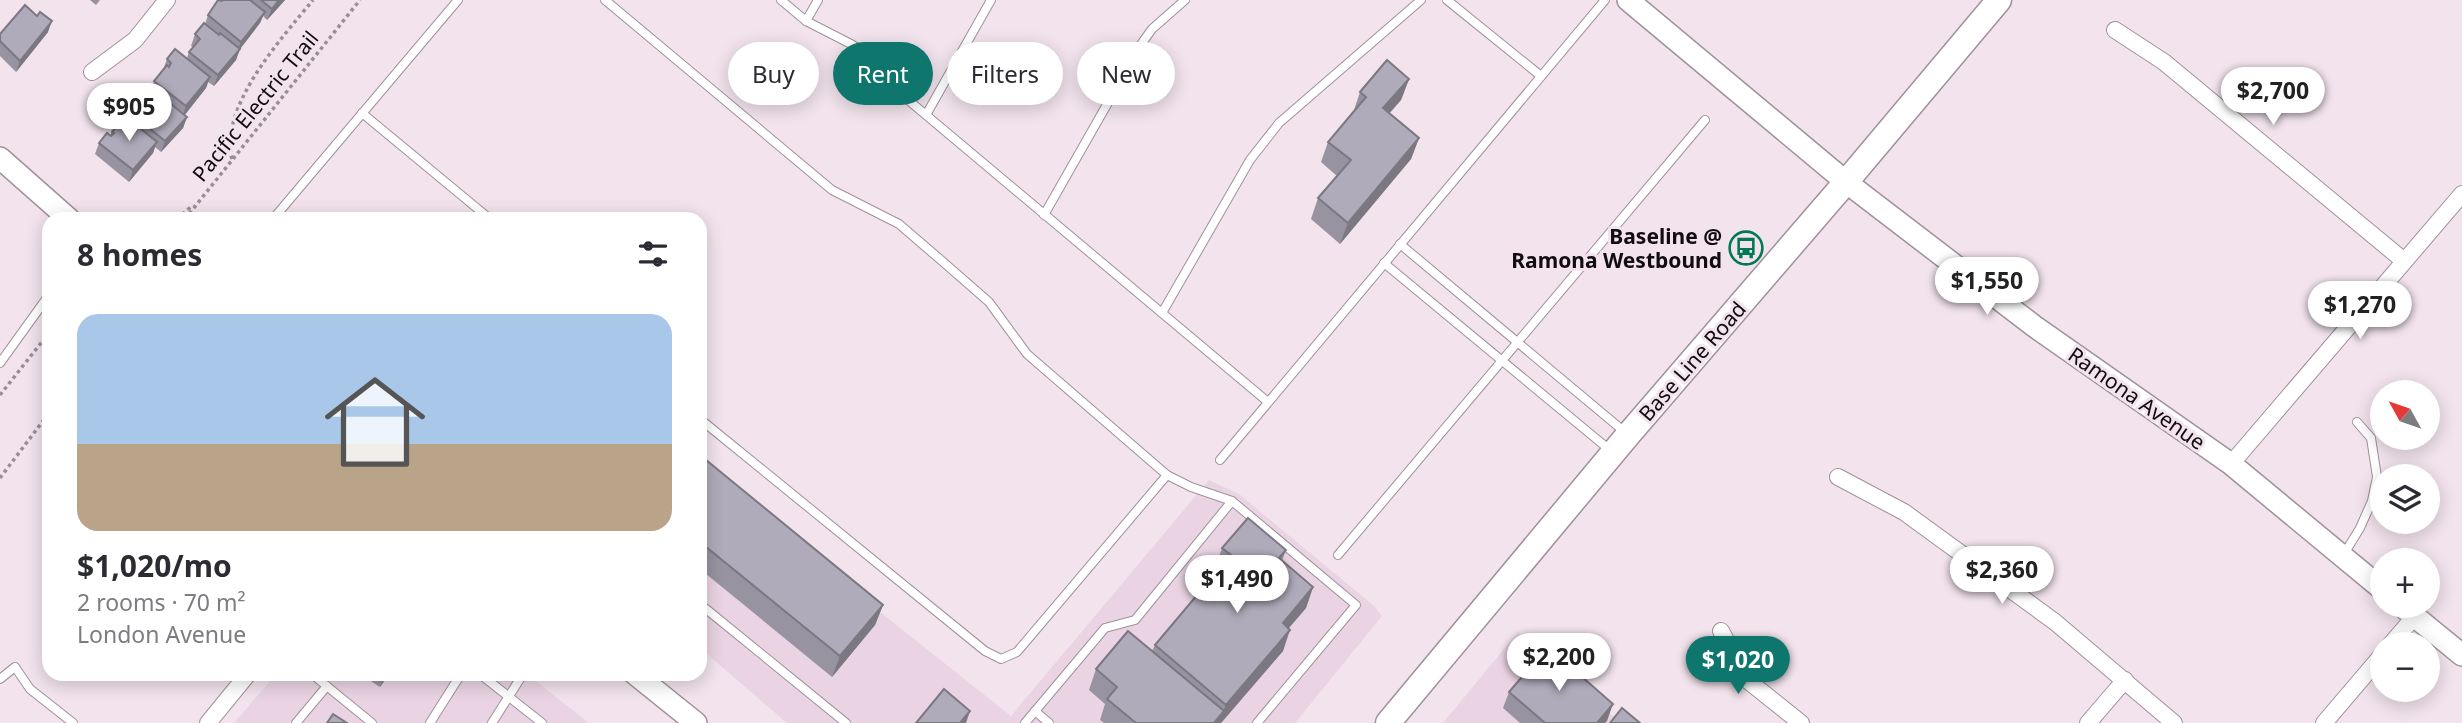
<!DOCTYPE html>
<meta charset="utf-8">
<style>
:root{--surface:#fff;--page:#f2f2f3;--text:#2b2b33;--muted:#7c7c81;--accent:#0f766e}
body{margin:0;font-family:"Noto Sans",sans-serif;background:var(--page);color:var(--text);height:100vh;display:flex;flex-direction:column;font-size:26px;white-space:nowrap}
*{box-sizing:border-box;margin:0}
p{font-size:23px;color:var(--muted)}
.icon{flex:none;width:38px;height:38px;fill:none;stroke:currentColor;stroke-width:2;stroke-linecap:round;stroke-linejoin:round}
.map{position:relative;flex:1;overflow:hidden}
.side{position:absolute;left:42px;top:212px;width:665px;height:469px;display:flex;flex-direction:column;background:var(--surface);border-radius:21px;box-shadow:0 4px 18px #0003}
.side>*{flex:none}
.guide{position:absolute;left:728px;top:42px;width:665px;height:63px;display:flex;gap:14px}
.needle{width:46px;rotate:310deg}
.controls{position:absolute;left:2370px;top:380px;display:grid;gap:14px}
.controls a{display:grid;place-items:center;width:70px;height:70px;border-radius:50%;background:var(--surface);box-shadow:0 4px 18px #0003;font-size:35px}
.price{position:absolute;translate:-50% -60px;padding:0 16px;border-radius:24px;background:#fff;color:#222;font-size:23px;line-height:46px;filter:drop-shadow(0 2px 4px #0008)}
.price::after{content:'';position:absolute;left:50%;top:42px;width:21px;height:16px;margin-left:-10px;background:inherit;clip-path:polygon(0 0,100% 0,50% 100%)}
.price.on{background:var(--accent);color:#fff}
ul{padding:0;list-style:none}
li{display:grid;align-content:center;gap:14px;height:371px;padding:0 35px}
li span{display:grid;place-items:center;height:217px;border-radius:21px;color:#555}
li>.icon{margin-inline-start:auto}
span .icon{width:126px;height:126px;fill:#fffc;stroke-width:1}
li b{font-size:30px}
h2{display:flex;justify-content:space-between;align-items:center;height:84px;padding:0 35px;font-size:30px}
.tag{padding:0 24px;border-radius:32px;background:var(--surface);box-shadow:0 4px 18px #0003;font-size:24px;line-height:63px}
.tag.on{background:var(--accent);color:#fff}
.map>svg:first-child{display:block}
</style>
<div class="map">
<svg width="2462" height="723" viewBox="0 0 2462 723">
<rect width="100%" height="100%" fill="#f2e3ed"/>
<g fill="#ead4e3">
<path d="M 700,469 L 1011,716 L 1209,480 L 1239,494 L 1374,606 L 1382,616 L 1295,723 L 787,723 L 700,648 Z"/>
<path d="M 1518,632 L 1526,643 L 1621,723 L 1443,723 Z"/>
<path d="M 276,674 L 527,674 L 589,723 L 234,723 Z"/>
</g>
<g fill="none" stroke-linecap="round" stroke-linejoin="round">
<defs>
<g id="lane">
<path d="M 605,0 L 832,190 L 899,224 L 942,261 L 989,302 L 1027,354 L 1167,475 L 1191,487 L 1232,501 L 1356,605 L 1257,723"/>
<path d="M 781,0 L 806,21 L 851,44 L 870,57 L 901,94 L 1268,402"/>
<path d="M 1447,0 L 1541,76"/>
<path d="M 806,21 L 818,0"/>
<path d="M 362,113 L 490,219"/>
<path d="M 926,115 L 991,0"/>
<path d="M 1044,215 L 1142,43 L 1152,29 L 1185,0"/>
<path d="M 273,219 L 458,0"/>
<path d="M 1400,244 L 1626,433"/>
<path d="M 1384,263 L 1611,451"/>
<path d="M 1162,313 L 1250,160 L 1279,123 L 1421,0"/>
<path d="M 0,363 L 49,295"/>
<path d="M 700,419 L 985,651 L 1001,659 L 1017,652 L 1167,475"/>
<path d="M 1220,460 L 1605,0"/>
<path d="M 2344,554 L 2360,528 L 2372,501 L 2377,477 L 2371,438 L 2357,422"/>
<path d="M 1338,555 L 1705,120"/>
<path d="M 700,604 L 846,723"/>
<path d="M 312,674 L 372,723"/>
<path d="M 480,674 L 542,723"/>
<path d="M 0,679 L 15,667 L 30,689 L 73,723"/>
<path d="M 1035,711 L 1049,723"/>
<path d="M 296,723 L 327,686"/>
<path d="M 430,723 L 461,674"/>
<path d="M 492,723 L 523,674"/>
<path d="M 1025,723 L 1105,628 L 1135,620 L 1232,501"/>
</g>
<g id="street">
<path d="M 2115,30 L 2164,62 L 2404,261"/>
<path d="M 92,72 L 135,40 L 167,0"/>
<path d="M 2231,464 L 2462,194"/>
<path d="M 1838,477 L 1904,512 L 2055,622 L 2174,723"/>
<path d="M 1721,631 L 1747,680 L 1801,723"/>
<path d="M 2391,644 L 2415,616"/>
<path d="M 208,723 L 248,674"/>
<path d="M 2088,723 L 2125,680"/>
<path d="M 2324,723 L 2382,655"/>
</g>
<g id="secondary">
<path d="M 1628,0 L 1846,182 L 2034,326 L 2231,464 L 2382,589"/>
<path d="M 0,158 L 69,219"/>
<path d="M 2402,606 L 2462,655"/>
<path d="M 635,674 L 696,723"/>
</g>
<path id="primary" d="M 1388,723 L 1628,435 L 1846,182 L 1999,0"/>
</defs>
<use href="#lane" stroke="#9f919b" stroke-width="10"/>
<use href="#street" stroke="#9f919b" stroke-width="18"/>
<use href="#secondary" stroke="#9f919b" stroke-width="24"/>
<use href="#primary" stroke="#9f919b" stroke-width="27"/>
<g stroke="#998e96" stroke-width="3.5" stroke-dasharray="3.5 3.5" stroke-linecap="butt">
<path d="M 232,159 C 219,106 282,38 313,0"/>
<path d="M 177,219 L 193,205"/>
<path d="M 185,219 L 360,0"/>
<path d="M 0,395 L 41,343 L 49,337"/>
<path d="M 0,478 L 49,413"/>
</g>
<use href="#lane" stroke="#fff" stroke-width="8"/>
<use href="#street" stroke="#fff" stroke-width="16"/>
<use href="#secondary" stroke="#fff" stroke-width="21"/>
<use href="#primary" stroke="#fff" stroke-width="24"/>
</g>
<g fill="#9793a0">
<path d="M 90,0 L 100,0 L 96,5 Z"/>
<path d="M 223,0 L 285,0 L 267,20 L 263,16 L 260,23 L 240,49 L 236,60 L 214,86 L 208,82 L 206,88 L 185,115 L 187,117 L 183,128 L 161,152 L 155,147 L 153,153 L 129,182 L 95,154 L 99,143 L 110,135 L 112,132 L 135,124 L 137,118 L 141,114 L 137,111 L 141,100 L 152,88 L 154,81 L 163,70 L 167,59 L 187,58 L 189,52 L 193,47 L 191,46 L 195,34 L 205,24 L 208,15 Z"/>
<path d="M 37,16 L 48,32 L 16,72 L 0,56 L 0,34 Z"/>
<path d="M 1409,79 L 1401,100 L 1389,113 L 1419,138 L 1411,159 L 1340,244 L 1311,219 L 1318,198 L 1337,176 L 1321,162 L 1328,142 L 1353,113 L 1360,92 Z"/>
<path d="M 700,455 L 883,605 L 875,625 L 832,677 L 700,569 Z"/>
<path d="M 1222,548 L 1286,550 L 1282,561 L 1313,587 L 1306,608 L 1289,628 L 1283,651 L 1221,723 L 1104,723 L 1100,720 L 1105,704 L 1089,690 L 1096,669 L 1152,651 L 1155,645 L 1217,571 L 1215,569 Z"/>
<path d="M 360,674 L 389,674 L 380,687 Z"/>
<path d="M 1509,692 L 1607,721 L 1605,723 L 1520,723 L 1503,708 Z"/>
</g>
<g fill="#7b7882">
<path d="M 279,0 L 285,0 L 267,20 L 272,9 Z"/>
<path d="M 265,12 L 260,23 L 240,49 L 236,60 L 214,86 L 218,75 L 237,52 L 241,42 Z"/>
<path d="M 52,21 L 48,32 L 16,72 L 20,61 Z"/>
<path d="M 210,77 L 206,88 L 182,118 L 186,106 Z"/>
<path d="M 1409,79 L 1401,100 L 1376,129 L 1383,108 Z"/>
<path d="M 187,117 L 183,128 L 161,152 L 165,141 Z"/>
<path d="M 1419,138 L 1411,159 L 1340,244 L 1348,223 Z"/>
<path d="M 157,142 L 153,153 L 129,182 L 133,170 Z"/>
<path d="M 1313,587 L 1306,608 L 1275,644 L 1283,623 Z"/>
<path d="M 883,605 L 875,625 L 832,677 L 840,656 Z"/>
<path d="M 1290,630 L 1283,651 L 1221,723 L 1214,723 L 1223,711 L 1226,705 Z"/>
<path d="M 385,674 L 389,674 L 380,687 Z"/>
<path d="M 1613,704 L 1607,721 L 1605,723 L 1597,723 Z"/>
<path d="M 970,711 L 966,723 L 960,723 Z"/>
</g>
<g fill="#b0abba" stroke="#7b7882" stroke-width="2">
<path d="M 218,0 L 222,1 L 223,0 L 250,0 L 265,12 L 241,42 L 208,15 Z"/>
<path d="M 261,0 L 279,0 L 272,9 Z"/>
<path d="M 25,5 L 37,16 L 40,12 L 52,21 L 20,61 L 0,41 L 0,34 Z"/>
<path d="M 204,23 L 219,35 L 220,33 L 240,49 L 218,75 L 189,52 L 200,39 L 195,34 Z"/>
<path d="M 175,49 L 210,77 L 186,106 L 154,81 L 167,65 L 169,67 L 171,63 L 167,59 Z"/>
<path d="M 1387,60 L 1409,79 L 1383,108 L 1419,138 L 1348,223 L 1318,198 L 1351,160 L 1328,142 L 1366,97 L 1360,92 Z"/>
<path d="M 151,88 L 187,117 L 165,141 L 137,118 L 148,105 L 141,100 Z"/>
<path d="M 125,116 L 157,142 L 133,170 L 99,143 L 107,133 L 111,136 L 114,133 L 112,132 Z"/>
<path d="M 700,455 L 883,605 L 840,656 L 700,542 Z"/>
<path d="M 1248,518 L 1286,550 L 1279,558 L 1313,587 L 1283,623 L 1290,630 L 1226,705 L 1155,645 L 1231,555 L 1222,548 Z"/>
<path d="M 1128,631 L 1224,711 L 1214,723 L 1136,723 L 1107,699 L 1117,687 L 1096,669 Z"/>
<path d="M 1548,647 L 1613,704 L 1597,723 L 1545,723 L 1509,692 Z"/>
<path d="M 944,689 L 970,711 L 960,723 L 916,723 Z"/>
<path d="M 1622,708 L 1640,723 L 1610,723 Z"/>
<path d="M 333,714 L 347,723 L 327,723 Z"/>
</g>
<defs>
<symbol id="bus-ring" viewBox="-11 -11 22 22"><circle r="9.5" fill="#f2e3ed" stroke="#017854" stroke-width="1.5"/><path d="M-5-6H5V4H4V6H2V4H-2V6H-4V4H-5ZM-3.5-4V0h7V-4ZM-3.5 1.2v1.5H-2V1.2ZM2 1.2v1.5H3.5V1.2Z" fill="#017854"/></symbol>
</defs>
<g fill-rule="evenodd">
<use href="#bus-ring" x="1727" y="229" width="38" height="38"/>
</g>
<g text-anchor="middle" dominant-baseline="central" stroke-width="6" stroke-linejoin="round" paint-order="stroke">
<g font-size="21" fill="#100c0f" stroke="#f2e3ed">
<text transform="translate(255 106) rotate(-51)">Pacific Electric Trail</text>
<text transform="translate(1692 361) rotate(-49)">Base Line Road</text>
<text transform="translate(2137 398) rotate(35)">Ramona Avenue</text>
</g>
<g font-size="21" font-weight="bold" fill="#100c0f" stroke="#f2e3ed" text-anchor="end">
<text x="1722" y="236">Baseline @<tspan x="1722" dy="24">Ramona Westbound</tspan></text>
</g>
</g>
</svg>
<div class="controls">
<a><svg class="needle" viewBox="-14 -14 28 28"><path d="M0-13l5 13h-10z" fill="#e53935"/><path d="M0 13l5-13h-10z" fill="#7c7c81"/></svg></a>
<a><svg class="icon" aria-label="layers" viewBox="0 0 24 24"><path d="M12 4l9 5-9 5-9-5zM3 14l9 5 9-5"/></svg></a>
<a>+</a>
<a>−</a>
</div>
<b class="price" style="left:2273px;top:127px">$2,700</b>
<b class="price" style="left:129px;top:143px">$905</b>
<b class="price" style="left:1987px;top:317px">$1,550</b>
<b class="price" style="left:2360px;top:341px">$1,270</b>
<b class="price" style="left:2002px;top:606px">$2,360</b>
<b class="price" style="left:1237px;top:615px">$1,490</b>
<b class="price" style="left:1559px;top:693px">$2,200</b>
<b class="price on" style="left:1738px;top:696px">$1,020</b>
<div class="guide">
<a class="tag">Buy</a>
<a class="tag on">Rent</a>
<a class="tag">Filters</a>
<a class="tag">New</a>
</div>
<section class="side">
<h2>8 homes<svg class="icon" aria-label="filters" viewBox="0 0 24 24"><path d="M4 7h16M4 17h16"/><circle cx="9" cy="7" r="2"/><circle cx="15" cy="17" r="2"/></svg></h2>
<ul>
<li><span style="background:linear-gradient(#a9c7e8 60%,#b9a48a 0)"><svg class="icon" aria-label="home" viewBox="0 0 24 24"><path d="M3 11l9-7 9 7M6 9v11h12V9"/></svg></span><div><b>$1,020/mo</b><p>2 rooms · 70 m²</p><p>London Avenue</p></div></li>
</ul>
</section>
</div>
